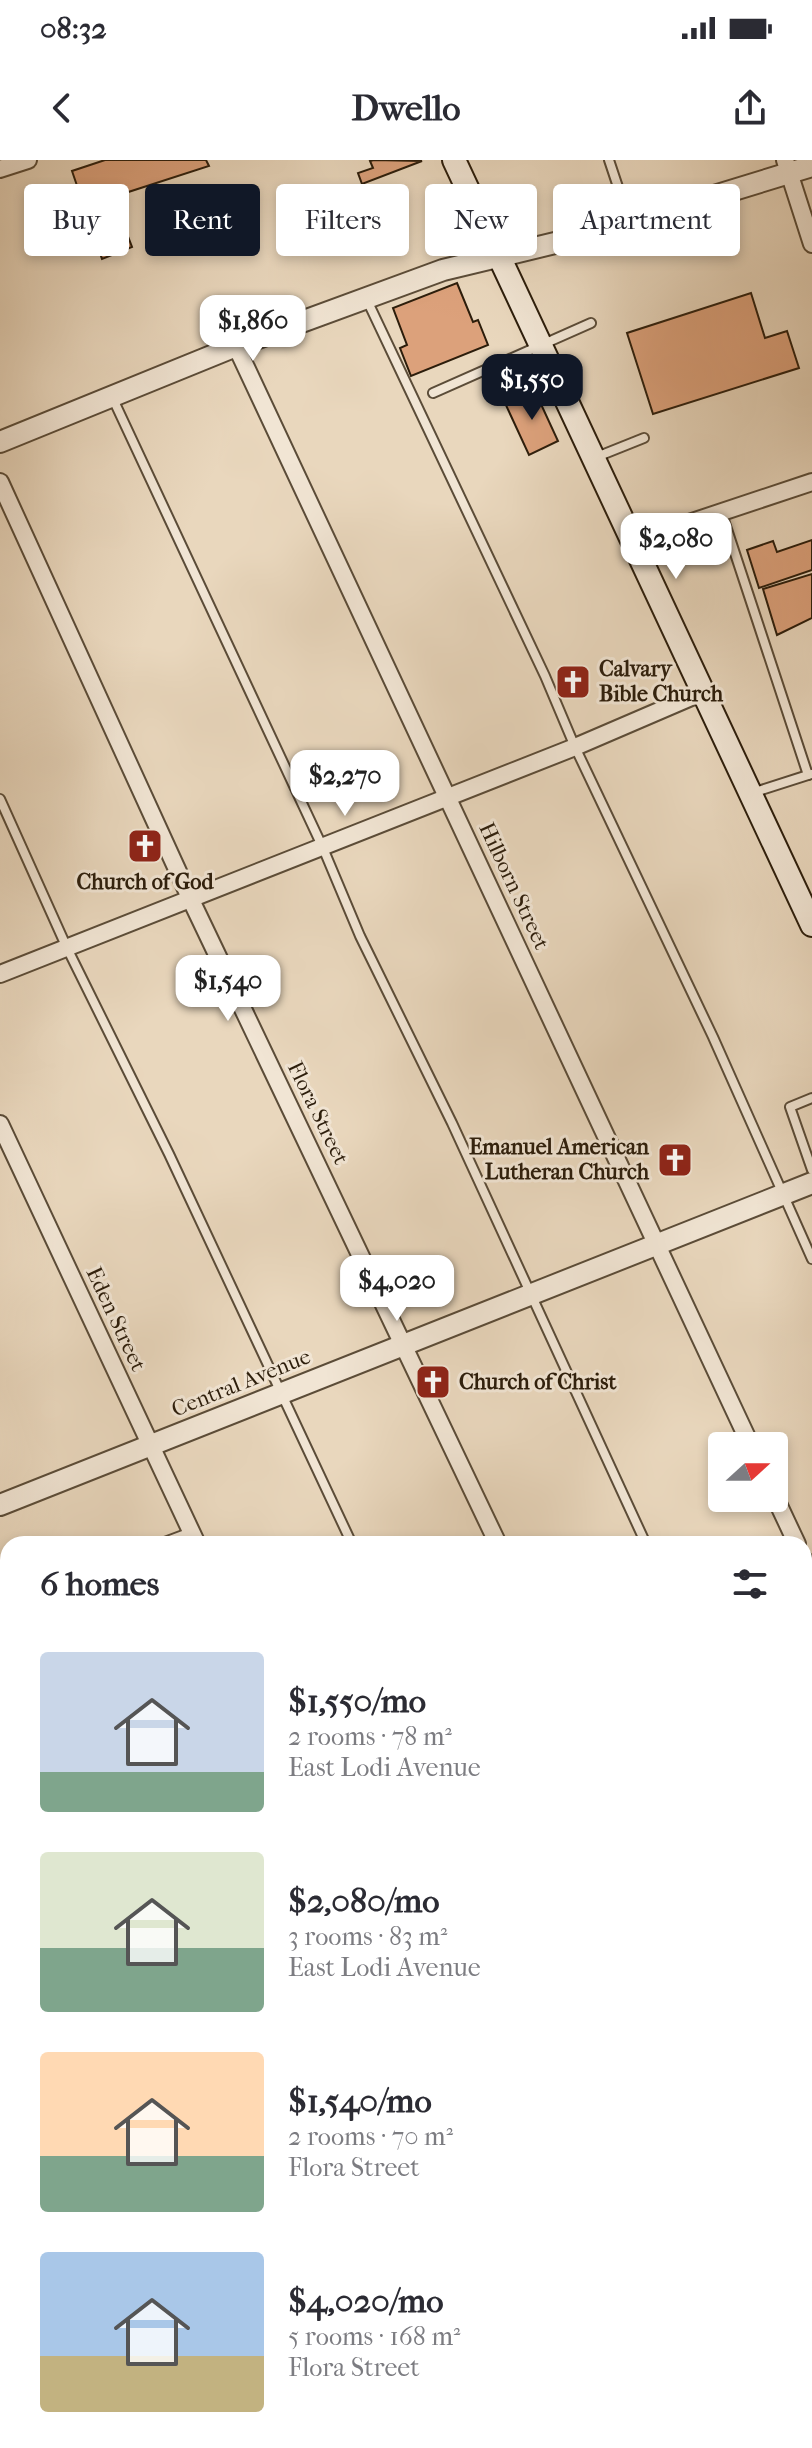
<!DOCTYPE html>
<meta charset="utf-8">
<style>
:root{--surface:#fff;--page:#f7f7f7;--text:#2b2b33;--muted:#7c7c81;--accent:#111827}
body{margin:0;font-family:"IM FELL French Canon",serif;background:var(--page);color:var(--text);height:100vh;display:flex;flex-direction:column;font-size:30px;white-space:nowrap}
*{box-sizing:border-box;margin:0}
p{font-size:26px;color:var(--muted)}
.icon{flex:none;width:44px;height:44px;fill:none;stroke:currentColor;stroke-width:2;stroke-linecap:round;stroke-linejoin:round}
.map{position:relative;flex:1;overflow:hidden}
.sheet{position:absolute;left:0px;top:1376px;width:812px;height:912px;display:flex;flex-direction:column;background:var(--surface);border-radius:24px 24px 0 0;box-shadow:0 4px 12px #0003}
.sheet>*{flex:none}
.hud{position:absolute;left:24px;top:24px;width:764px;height:72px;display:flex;gap:16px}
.needle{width:52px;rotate:69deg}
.controls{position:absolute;left:708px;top:1272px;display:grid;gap:16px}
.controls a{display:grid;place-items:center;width:80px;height:80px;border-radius:8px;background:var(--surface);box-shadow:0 4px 12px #0003;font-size:40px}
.price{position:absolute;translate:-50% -68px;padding:0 18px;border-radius:16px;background:#fff;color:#222;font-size:26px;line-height:52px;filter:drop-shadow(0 2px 4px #0008)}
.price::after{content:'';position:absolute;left:50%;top:48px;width:24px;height:18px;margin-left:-12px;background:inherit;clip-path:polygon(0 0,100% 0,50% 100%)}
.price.on{background:var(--accent);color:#fff}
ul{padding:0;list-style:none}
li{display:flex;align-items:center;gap:24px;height:200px;padding:0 40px}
li span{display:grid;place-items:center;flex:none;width:224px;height:160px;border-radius:8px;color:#555}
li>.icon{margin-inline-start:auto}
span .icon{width:96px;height:96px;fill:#fffc;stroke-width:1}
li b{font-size:34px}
h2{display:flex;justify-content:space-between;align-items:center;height:96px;padding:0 40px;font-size:34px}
.tag{padding:0 28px;border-radius:8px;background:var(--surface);box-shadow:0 4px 12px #0003;font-size:28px;line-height:72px}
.tag.on{background:var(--accent);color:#fff}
.status{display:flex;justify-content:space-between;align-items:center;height:56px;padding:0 40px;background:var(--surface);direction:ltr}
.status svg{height:22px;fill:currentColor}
header{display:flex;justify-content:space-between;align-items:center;height:104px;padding:0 40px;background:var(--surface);font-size:36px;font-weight:800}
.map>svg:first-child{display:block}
</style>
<div class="status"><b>08:32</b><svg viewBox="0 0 49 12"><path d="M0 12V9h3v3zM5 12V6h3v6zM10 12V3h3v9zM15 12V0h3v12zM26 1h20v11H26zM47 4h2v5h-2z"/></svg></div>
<header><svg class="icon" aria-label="back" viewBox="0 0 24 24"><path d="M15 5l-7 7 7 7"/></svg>Dwello<svg class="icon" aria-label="share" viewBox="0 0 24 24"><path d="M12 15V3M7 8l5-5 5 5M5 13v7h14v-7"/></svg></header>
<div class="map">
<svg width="812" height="2288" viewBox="0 0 812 2288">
<rect width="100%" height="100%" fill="#e9d7bd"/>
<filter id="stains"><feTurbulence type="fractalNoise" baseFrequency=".0025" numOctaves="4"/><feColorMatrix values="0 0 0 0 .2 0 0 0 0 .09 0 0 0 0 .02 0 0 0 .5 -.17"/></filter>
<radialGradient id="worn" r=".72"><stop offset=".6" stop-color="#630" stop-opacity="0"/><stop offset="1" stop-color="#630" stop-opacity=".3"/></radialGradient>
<g fill="#dca17b" stroke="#2c1d0b" stroke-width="2">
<path d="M 105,0 L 206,0 L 209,6 L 113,37 L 132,87 L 102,99 L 72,11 Z"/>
<path d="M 370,1 L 374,0 L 422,1 L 362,24 L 358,13 L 373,8 Z"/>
<path d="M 457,123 L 473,162 L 478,160 L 488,185 L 411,216 L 400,188 L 407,185 L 393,148 Z"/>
<path d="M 751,133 L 765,178 L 787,171 L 799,208 L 653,254 L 627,173 Z"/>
<path d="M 534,229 L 558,281 L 529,295 L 505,243 Z"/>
<path d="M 812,380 L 812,410 L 759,428 L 747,390 L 773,381 L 777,392 Z"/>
<path d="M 812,414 L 812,458 L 777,475 L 763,429 Z"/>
<path d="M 554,2280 L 587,2280 L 590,2288 L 535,2288 Z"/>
<path d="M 681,2280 L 708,2280 L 688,2288 Z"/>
</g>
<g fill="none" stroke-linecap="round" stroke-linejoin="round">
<defs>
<g id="service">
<path d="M 609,0 L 629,60"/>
<path d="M 366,138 L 545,516 L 575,587 L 713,877 L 812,1099"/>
<path d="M 433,233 L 591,163"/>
<path d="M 113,239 L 323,688 L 360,776 L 452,963 L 646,1384"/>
<path d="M 594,298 L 644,278"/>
<path d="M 721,351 L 808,615"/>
<path d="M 752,633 L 811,614"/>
<path d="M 0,639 L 67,788 L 169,994 L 352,1384"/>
<path d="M 812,938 L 790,947 L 812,1010"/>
<path d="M 159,1384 L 191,1372"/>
<path d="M 804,1721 L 812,1739"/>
<path d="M 0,1952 L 8,1969"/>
<path d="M 804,2038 L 812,2055"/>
<path d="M 804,2160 L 812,2180"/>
<path d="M 804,2274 L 812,2271"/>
<path d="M 151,2280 L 154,2288"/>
<path d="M 616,2280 L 618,2288"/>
<path d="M 664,2280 L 667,2288"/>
<path d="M 524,2288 L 545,2280"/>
<path d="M 767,2288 L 788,2280"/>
</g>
<g id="minor">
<path d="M 785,0 L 812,84"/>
<path d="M 0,9 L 28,0"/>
<path d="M 236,186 L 751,1286"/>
<path d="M 0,322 L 191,740 L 498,1384"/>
<path d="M 632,382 L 812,322"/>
<path d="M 0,814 L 575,587 L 703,532"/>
<path d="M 0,964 L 197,1384"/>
<path d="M 774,1335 L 797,1384"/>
<path d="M 804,1400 L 812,1417"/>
<path d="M 804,1565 L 812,1561"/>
<path d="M 0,1604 L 8,1621"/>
<path d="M 0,1882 L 8,1879"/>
<path d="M 0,2213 L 8,2230"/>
<path d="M 31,2280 L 35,2288"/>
</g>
<g id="tertiary">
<path d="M 0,282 L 236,186 L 443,110 L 580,77 L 812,6"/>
<path d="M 0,1345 L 812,1023"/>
</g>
<g id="secondary">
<path d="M 454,0 L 812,765"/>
<path d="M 804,2094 L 812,2090"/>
<path d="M 804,2124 L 812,2121"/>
<path d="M 311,2288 L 330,2280"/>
<path d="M 389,2288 L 410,2280"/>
</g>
</defs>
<use href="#service" stroke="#5b4c38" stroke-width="12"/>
<use href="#minor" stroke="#5b4c38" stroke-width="20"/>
<use href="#tertiary" stroke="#5b4c38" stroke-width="24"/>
<use href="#secondary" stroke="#2c1d0b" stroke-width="26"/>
<use href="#service" stroke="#f1e5d4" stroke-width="8"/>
<use href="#minor" stroke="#f1e5d4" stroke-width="16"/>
<use href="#tertiary" stroke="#f1e5d4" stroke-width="20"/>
<use href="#secondary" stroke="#f1e5d4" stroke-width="22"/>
</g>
<defs>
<symbol id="church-square" viewBox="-11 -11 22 22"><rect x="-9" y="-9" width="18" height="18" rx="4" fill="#8f2418" stroke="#f1e5d4"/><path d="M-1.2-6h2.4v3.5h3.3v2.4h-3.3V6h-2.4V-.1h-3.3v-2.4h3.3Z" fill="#fff"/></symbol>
</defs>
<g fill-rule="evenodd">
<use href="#church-square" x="553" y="502" width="40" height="40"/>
<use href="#church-square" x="125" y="666" width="40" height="40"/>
<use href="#church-square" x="655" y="980" width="40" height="40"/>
<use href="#church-square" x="413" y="1202" width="40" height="40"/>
</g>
<g text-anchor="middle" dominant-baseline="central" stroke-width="6" stroke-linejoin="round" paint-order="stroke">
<g font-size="22" font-weight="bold" fill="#2c1d0b" stroke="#f1e5d4" text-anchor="start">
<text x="599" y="509">Calvary<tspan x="599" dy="25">Bible Church</tspan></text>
<text x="145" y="722" text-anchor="middle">Church of God</text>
<text x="649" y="987" text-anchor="end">Emanuel American<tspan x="649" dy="25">Lutheran Church</tspan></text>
<text x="459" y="1222">Church of Christ</text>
</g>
<g font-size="22" fill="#2c1d0b" stroke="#f1e5d4">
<text transform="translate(514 726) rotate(65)">Hilborn Street</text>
<text transform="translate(318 953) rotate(64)">Flora Street</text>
<text transform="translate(116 1159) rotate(65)">Eden Street</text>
<text transform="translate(241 1223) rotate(-22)">Central Avenue</text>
</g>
</g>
<rect width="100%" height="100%" filter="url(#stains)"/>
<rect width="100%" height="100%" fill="url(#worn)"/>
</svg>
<div class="controls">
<a><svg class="needle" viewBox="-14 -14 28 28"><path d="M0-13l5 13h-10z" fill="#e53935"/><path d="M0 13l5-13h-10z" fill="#7c7c81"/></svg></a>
</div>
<b class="price" style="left:253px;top:203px">$1,860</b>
<b class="price on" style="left:532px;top:262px">$1,550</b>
<b class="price" style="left:676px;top:421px">$2,080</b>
<b class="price" style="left:345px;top:658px">$2,270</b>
<b class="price" style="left:228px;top:863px">$1,540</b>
<b class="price" style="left:397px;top:1163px">$4,020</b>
<div class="hud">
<a class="tag">Buy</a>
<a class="tag on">Rent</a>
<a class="tag">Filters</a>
<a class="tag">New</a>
<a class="tag">Apartment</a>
</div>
<section class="sheet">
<h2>6 homes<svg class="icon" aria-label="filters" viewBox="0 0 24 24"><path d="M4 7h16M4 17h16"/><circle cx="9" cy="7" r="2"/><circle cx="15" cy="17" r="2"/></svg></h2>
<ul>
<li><span style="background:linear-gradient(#c9d6e8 75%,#7fa58c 0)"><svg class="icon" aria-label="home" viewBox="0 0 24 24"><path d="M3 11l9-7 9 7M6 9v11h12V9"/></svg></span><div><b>$1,550/mo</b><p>2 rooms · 78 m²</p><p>East Lodi Avenue</p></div></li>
<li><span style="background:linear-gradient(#dfe7d0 60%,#7fa58c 0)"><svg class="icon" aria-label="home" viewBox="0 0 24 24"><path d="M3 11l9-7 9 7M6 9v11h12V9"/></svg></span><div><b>$2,080/mo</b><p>3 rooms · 83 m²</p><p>East Lodi Avenue</p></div></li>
<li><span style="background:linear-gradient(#ffd9b3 65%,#7fa58c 0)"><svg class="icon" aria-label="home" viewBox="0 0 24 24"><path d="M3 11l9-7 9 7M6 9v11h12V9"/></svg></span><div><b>$1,540/mo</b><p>2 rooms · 70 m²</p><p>Flora Street</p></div></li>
<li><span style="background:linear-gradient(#a9c7e8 65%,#c2b280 0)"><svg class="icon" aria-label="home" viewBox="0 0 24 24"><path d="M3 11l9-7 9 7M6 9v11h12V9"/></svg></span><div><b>$4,020/mo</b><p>5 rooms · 168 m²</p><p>Flora Street</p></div></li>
</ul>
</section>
</div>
